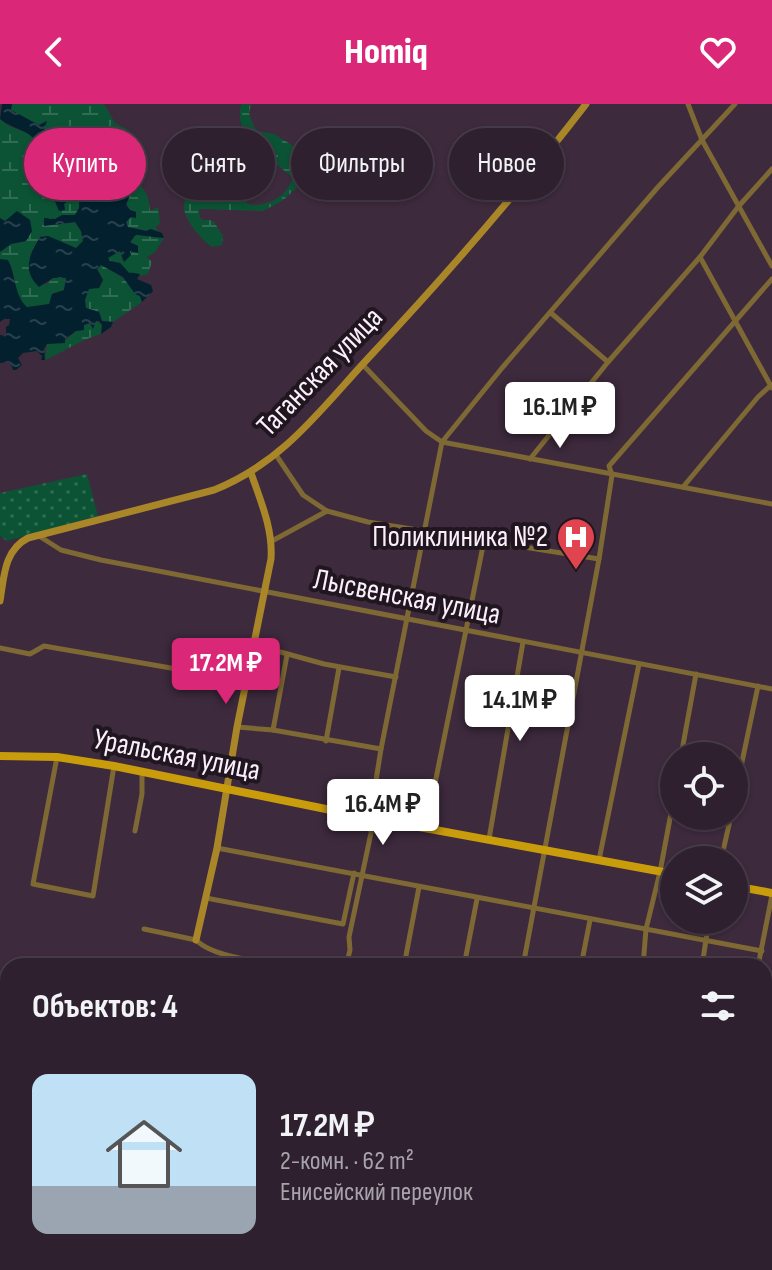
<!DOCTYPE html>
<html lang="ru">
<meta charset="utf-8">
<style>
:root{--surface:#2e202e;--page:#3a2d3a;--text:#f1f3f6;--muted:#a7a3aa;--line:#493e4a;--accent:#db2777}
body{margin:0;font-family:"Sofia Sans Condensed",sans-serif;background:var(--page);color:var(--text);height:100vh;display:flex;flex-direction:column;font-size:30px;white-space:nowrap}
*{box-sizing:border-box;margin:0}
p{font-size:26px;color:var(--muted)}
.icon{flex:none;width:44px;height:44px;fill:none;stroke:currentColor;stroke-width:2;stroke-linecap:round;stroke-linejoin:round}
.map{position:relative;flex:1;overflow:hidden}
.details{position:absolute;left:0px;top:854px;width:772px;height:312px;display:flex;flex-direction:column;background:var(--surface);border-radius:24px 24px 0 0;box-shadow:0 2px 6px #0004,0 0 0 2px var(--line)}
.details>*{flex:none}
.guide{position:absolute;left:24px;top:24px;width:724px;height:72px;display:flex;gap:16px}
.controls{position:absolute;left:660px;top:638px;display:grid;gap:16px}
.controls a{display:grid;place-items:center;width:88px;height:88px;border-radius:50%;background:var(--surface);box-shadow:0 2px 6px #0004,0 0 0 2px var(--line);font-size:40px}
.price{position:absolute;translate:-50% -68px;padding:0 18px;border-radius:8px;background:#fff;color:#222;font-size:26px;line-height:52px;filter:drop-shadow(0 2px 4px #0008)}
.price::after{content:'';position:absolute;left:50%;top:48px;width:24px;height:18px;margin-left:-12px;background:inherit;clip-path:polygon(0 0,100% 0,50% 100%)}
.price.selected{background:var(--accent);color:#fff}
ul{padding:0;list-style:none}
li{display:flex;align-items:center;gap:24px;height:200px;padding:0 32px}
li span{display:grid;place-items:center;flex:none;width:224px;height:160px;border-radius:16px;color:#555}
li>.icon{margin-inline-start:auto}
span .icon{width:96px;height:96px;fill:#fffc;stroke-width:1}
li b{font-size:34px}
h2{display:flex;justify-content:space-between;align-items:center;height:96px;padding:0 32px;font-size:34px}
.pill{padding:0 28px;border-radius:36px;background:var(--surface);box-shadow:0 2px 6px #0004,0 0 0 2px var(--line);font-size:28px;line-height:72px}
.pill.selected{background:var(--accent);color:#fff}
header{display:flex;justify-content:space-between;align-items:center;height:104px;padding:0 32px;background:var(--accent);color:#fff;font-size:36px;font-weight:800}
.map>svg:first-child{display:block}
</style>
<header><svg class="icon" aria-label="back" viewBox="0 0 24 24"><path d="M15 5l-7 7 7 7"/></svg>Homiq<svg class="icon" aria-label="heart" viewBox="0 0 24 24"><path d="M12 20l-8-8c-3-5 5-10 8-4 3-6 11-1 8 4z"/></svg></header>
<div class="map">
<svg width="772" height="1166" viewBox="0 0 772 1166">
<defs>
<pattern id="wetland-marsh" width="20" height="14" patternUnits="userSpaceOnUse" patternTransform="scale(2)"><rect width="20" height="14" fill="#0b5334"/><path d="M1 5h8M5 5V1M11 12h8M15 12V8" fill="none" stroke="#2f6c52"/></pattern>
<pattern id="garden-dots" width="8" height="8" patternUnits="userSpaceOnUse" patternTransform="scale(2)"><rect width="8" height="8" fill="#0b5334"/><path d="M2 2h.1M6 6h.1" fill="none" stroke="#2f6c52" stroke-width="1.8" stroke-linecap="round"/></pattern>
<pattern id="water-ripples" width="26" height="14" patternUnits="userSpaceOnUse" patternTransform="scale(2)"><rect width="26" height="14" fill="#02202e"/><path d="M2 4q2-2 4 0t4 0M15 11q2-2 4 0t4 0" fill="none" stroke="#28414d"/></pattern>
</defs>
<rect width="100%" height="100%" fill="#3d2a3d"/>
<g fill="url(#wetland-marsh)">
<path d="M 0,0 L 0,15 L 9,22 L 33,31 L 42,46 L 45,64 L 57,81 L 50,95 L 64,100 L 73,93 L 79,95 L 79,104 L 75,111 L 62,111 L 56,121 L 75,118 L 81,127 L 83,137 L 76,144 L 47,132 L 40,133 L 30,151 L 46,181 L 53,174 L 66,173 L 64,186 L 52,190 L 49,200 L 27,204 L 19,195 L 11,161 L 0,155 L 0,148 L 11,140 L 26,137 L 0,114 Z"/>
<path d="M 12,0 L 104,0 L 115,19 L 129,26 L 133,33 L 132,47 L 135,62 L 140,62 L 139,78 L 148,93 L 150,107 L 158,103 L 160,119 L 156,123 L 158,128 L 128,124 L 126,118 L 131,113 L 136,114 L 136,108 L 130,106 L 126,98 L 129,82 L 121,79 L 120,75 L 126,70 L 123,58 L 118,56 C 111,37 124,39 100,26 L 101,31 L 91,43 L 94,46 L 78,59 L 77,66 L 72,70 L 62,68 L 53,50 L 50,33 L 47,36 L 43,29 L 46,17 L 39,21 L 10,6 Z"/>
<path d="M 241,0 L 251,0 L 249,9 L 254,23 L 258,27 L 274,30 L 292,41 L 295,45 L 303,63 L 301,80 L 282,97 L 263,107 L 199,105 C 200,123 205,112 214,118 L 223,132 L 222,141 L 212,143 C 202,136 189,121 185,109 C 179,89 203,79 218,81 C 223,82 232,82 236,86 C 240,89 244,96 248,100 C 265,104 289,92 292,74 C 272,53 232,35 241,0 Z"/>
<path d="M 136,130 L 164,134 L 155,148 L 147,153 L 152,158 L 148,170 L 140,172 L 140,170 C 129,172 125,169 120,159 L 109,157 L 108,153 L 121,147 L 122,156 L 129,153 L 130,147 L 138,142 L 130,139 Z"/>
<path d="M 101,161 C 116,169 136,180 142,198 L 113,218 L 102,217 L 99,208 L 86,204 L 84,196 L 89,184 L 99,184 L 103,176 L 97,164 Z"/>
<path d="M 96,217 L 102,221 L 101,230 C 80,236 65,247 45,256 L 47,239 L 62,239 L 76,227 L 83,226 L 84,221 L 89,219 L 93,224 Z"/>
</g>
<path fill="url(#garden-dots)" d="M 87,370 L 98,412 L 7,437 L 0,432 L 0,389 Z"/>
<g fill="url(#water-ripples)">
<path d="M 2,0 L 12,0 L 11,6 L 39,21 L 47,17 L 43,29 L 47,36 L 51,33 L 53,50 L 62,68 L 72,70 L 77,66 L 80,55 L 88,53 L 93,46 L 90,34 L 100,34 L 100,25 C 122,31 114,43 118,56 L 123,57 L 125,73 L 120,75 L 121,79 L 129,82 L 130,91 L 126,101 L 130,106 L 136,108 L 136,114 L 131,113 L 126,118 L 128,123 L 146,127 L 151,125 L 162,129 L 164,134 L 136,131 L 130,138 L 138,142 L 138,149 L 130,147 L 131,151 L 124,158 L 120,147 L 108,154 L 110,157 L 120,159 C 135,174 122,166 140,170 L 137,175 L 151,181 L 153,187 L 142,198 L 140,192 L 135,190 L 123,173 L 101,161 L 97,165 L 103,176 L 99,184 L 89,185 L 85,196 L 86,204 L 99,208 L 102,217 L 113,218 L 111,223 L 101,230 L 102,221 L 99,217 L 96,217 L 93,225 L 90,219 L 84,221 L 84,226 L 76,227 L 65,235 L 65,239 L 47,240 L 44,245 L 45,256 L 41,256 L 42,252 L 37,247 L 23,249 L 18,254 L 22,261 L 16,266 L 13,266 L 10,258 L 0,259 L 0,231 L 6,232 L 6,223 L 9,221 L 10,215 L 4,215 L 0,218 L 0,155 L 8,156 C 16,172 14,191 27,203 L 49,200 L 52,190 L 64,186 L 66,174 L 53,174 L 39,183 C 22,167 29,151 40,133 L 48,132 L 76,144 L 83,137 L 81,127 L 75,118 L 44,122 L 44,114 L 55,115 L 62,111 L 75,111 L 79,104 L 79,95 L 73,93 L 64,100 L 65,106 L 59,107 L 54,95 L 49,95 L 56,81 C 48,77 45,74 45,64 L 40,63 L 43,57 L 39,54 L 42,45 C 28,23 19,29 0,15 Z"/>
<path d="M 17,107 L 30,116 L 32,127 L 26,137 L 11,140 L 0,148 L 0,114 L 5,117 Z"/>
</g>
<g fill="none" stroke-linecap="round" stroke-linejoin="round">
<g stroke="#7e6833" stroke-width="5">
<path d="M 688,0 L 702,36 L 772,162"/>
<path d="M 700,153 L 772,284"/>
<path d="M 551,209 L 608,258"/>
<path d="M 363,261 L 426,327 L 442,338 L 772,400"/>
<path d="M 276,351 L 303,391 L 327,407 L 368,418 L 599,455"/>
<path d="M 530,355 L 608,258 L 700,153 L 738,103 L 772,65"/>
<path d="M 683,383 L 758,293 L 771,281"/>
<path d="M 39,432 L 61,446 L 101,456 L 772,585"/>
<path d="M 272,437 L 327,407"/>
<path d="M 255,541 L 324,560 L 396,573"/>
<path d="M 0,544 L 30,550 L 44,542 L 246,577"/>
<path d="M 237,623 L 273,626 L 381,645"/>
<path d="M 273,626 L 287,551"/>
<path d="M 326,637 L 339,564"/>
<path d="M 681,652 L 696,570"/>
<path d="M 57,653 L 33,780 L 93,792 L 114,662"/>
<path d="M 734,696 L 758,582"/>
<path d="M 426,724 L 484,437"/>
<path d="M 135,727 L 142,690 L 142,669"/>
<path d="M 489,735 L 523,538"/>
<path d="M 217,744 L 762,847"/>
<path d="M 599,756 L 639,560"/>
<path d="M 721,756 L 731,712"/>
<path d="M 206,794 L 343,820 L 354,769"/>
<path d="M 144,825 L 196,836 C 215,855 267,858 293,862"/>
<path d="M 346,862 L 350,846 L 349,833 L 371,729 L 370,714 L 381,645 L 442,338 L 502,264 L 658,83 L 735,0"/>
<path d="M 404,862 L 419,783"/>
<path d="M 464,862 L 477,795"/>
<path d="M 523,862 L 599,455 L 612,371 L 609,362 L 772,175"/>
<path d="M 581,862 L 590,816"/>
<path d="M 643,862 L 646,825 L 660,768 L 674,693"/>
<path d="M 702,862 L 709,816"/>
<path d="M 758,862 L 772,791"/>
</g>
<g stroke="#a98628" stroke-width="7">
<path d="M 0,497 C 4,473 4,446 28,434 L 214,386 C 286,357 322,303 373,249 C 448,169 519,87 586,0"/>
<path d="M 196,836 L 217,744 L 237,623 L 271,455 C 273,425 261,398 251,369"/>
</g>
<g stroke="#c99c0b" stroke-width="8">
<path d="M 0,652 L 57,653 L 114,662 L 370,714 L 674,770"/>
<path d="M 734,782 L 772,789"/>
</g>
</g>
<defs>
<symbol id="hospital-pin" viewBox="-11 -11 22 30"><path d="M0 17L-7.5 6A9.5 9.5 0 1 1 7.5 6Z" fill="#e0444e" stroke="#1f161f"/><path d="M-5-5h3v3.5h4V-5h3V5h-3V1.5h-4V5h-3Z" fill="#fff"/></symbol>
</defs>
<g fill-rule="evenodd">
<use href="#hospital-pin" x="554" y="411" width="44" height="60"/>
</g>
<g text-anchor="middle" dominant-baseline="central" stroke-width="8" stroke-linejoin="round" paint-order="stroke">
<g font-size="30" fill="#fbeffb" stroke="#1f161f">
<text transform="translate(320 268) rotate(-46)">Таганская улица</text>
<text transform="translate(407 493) rotate(11)">Лысвенская улица</text>
<text transform="translate(177 651) rotate(11)">Уральская улица</text>
</g>
<g font-size="30" fill="#fbeffb" stroke="#1f161f" text-anchor="end">
<text x="548" y="433">Поликлиника №2</text>
</g>
</g>
</svg>
<div class="controls">
<a><svg class="icon" aria-label="locate" viewBox="0 0 24 24"><circle cx="12" cy="12" r="6"/><path d="M12 2v4M12 18v4M2 12h4M18 12h4"/></svg></a>
<a><svg class="icon" aria-label="layers" viewBox="0 0 24 24"><path d="M12 4l9 5-9 5-9-5zM3 14l9 5 9-5"/></svg></a>
</div>
<b class="price" style="left:560px;top:346px">16.1M ₽</b>
<b class="price selected" style="left:226px;top:602px">17.2M ₽</b>
<b class="price" style="left:520px;top:639px">14.1M ₽</b>
<b class="price" style="left:383px;top:743px">16.4M ₽</b>
<div class="guide">
<a class="pill selected">Купить</a>
<a class="pill">Снять</a>
<a class="pill">Фильтры</a>
<a class="pill">Новое</a>
</div>
<section class="details">
<h2>Объектов: 4<svg class="icon" aria-label="filters" viewBox="0 0 24 24"><path d="M4 7h16M4 17h16"/><circle cx="9" cy="7" r="2"/><circle cx="15" cy="17" r="2"/></svg></h2>
<ul>
<li><span style="background:linear-gradient(#bfe0f5 70%,#9aa5b1 0)"><svg class="icon" aria-label="home" viewBox="0 0 24 24"><path d="M3 11l9-7 9 7M6 9v11h12V9"/></svg></span><div><b>17.2M ₽</b><p>2-комн. · 62 m²</p><p>Енисейский переулок</p></div></li>
</ul>
</section>
</div>
